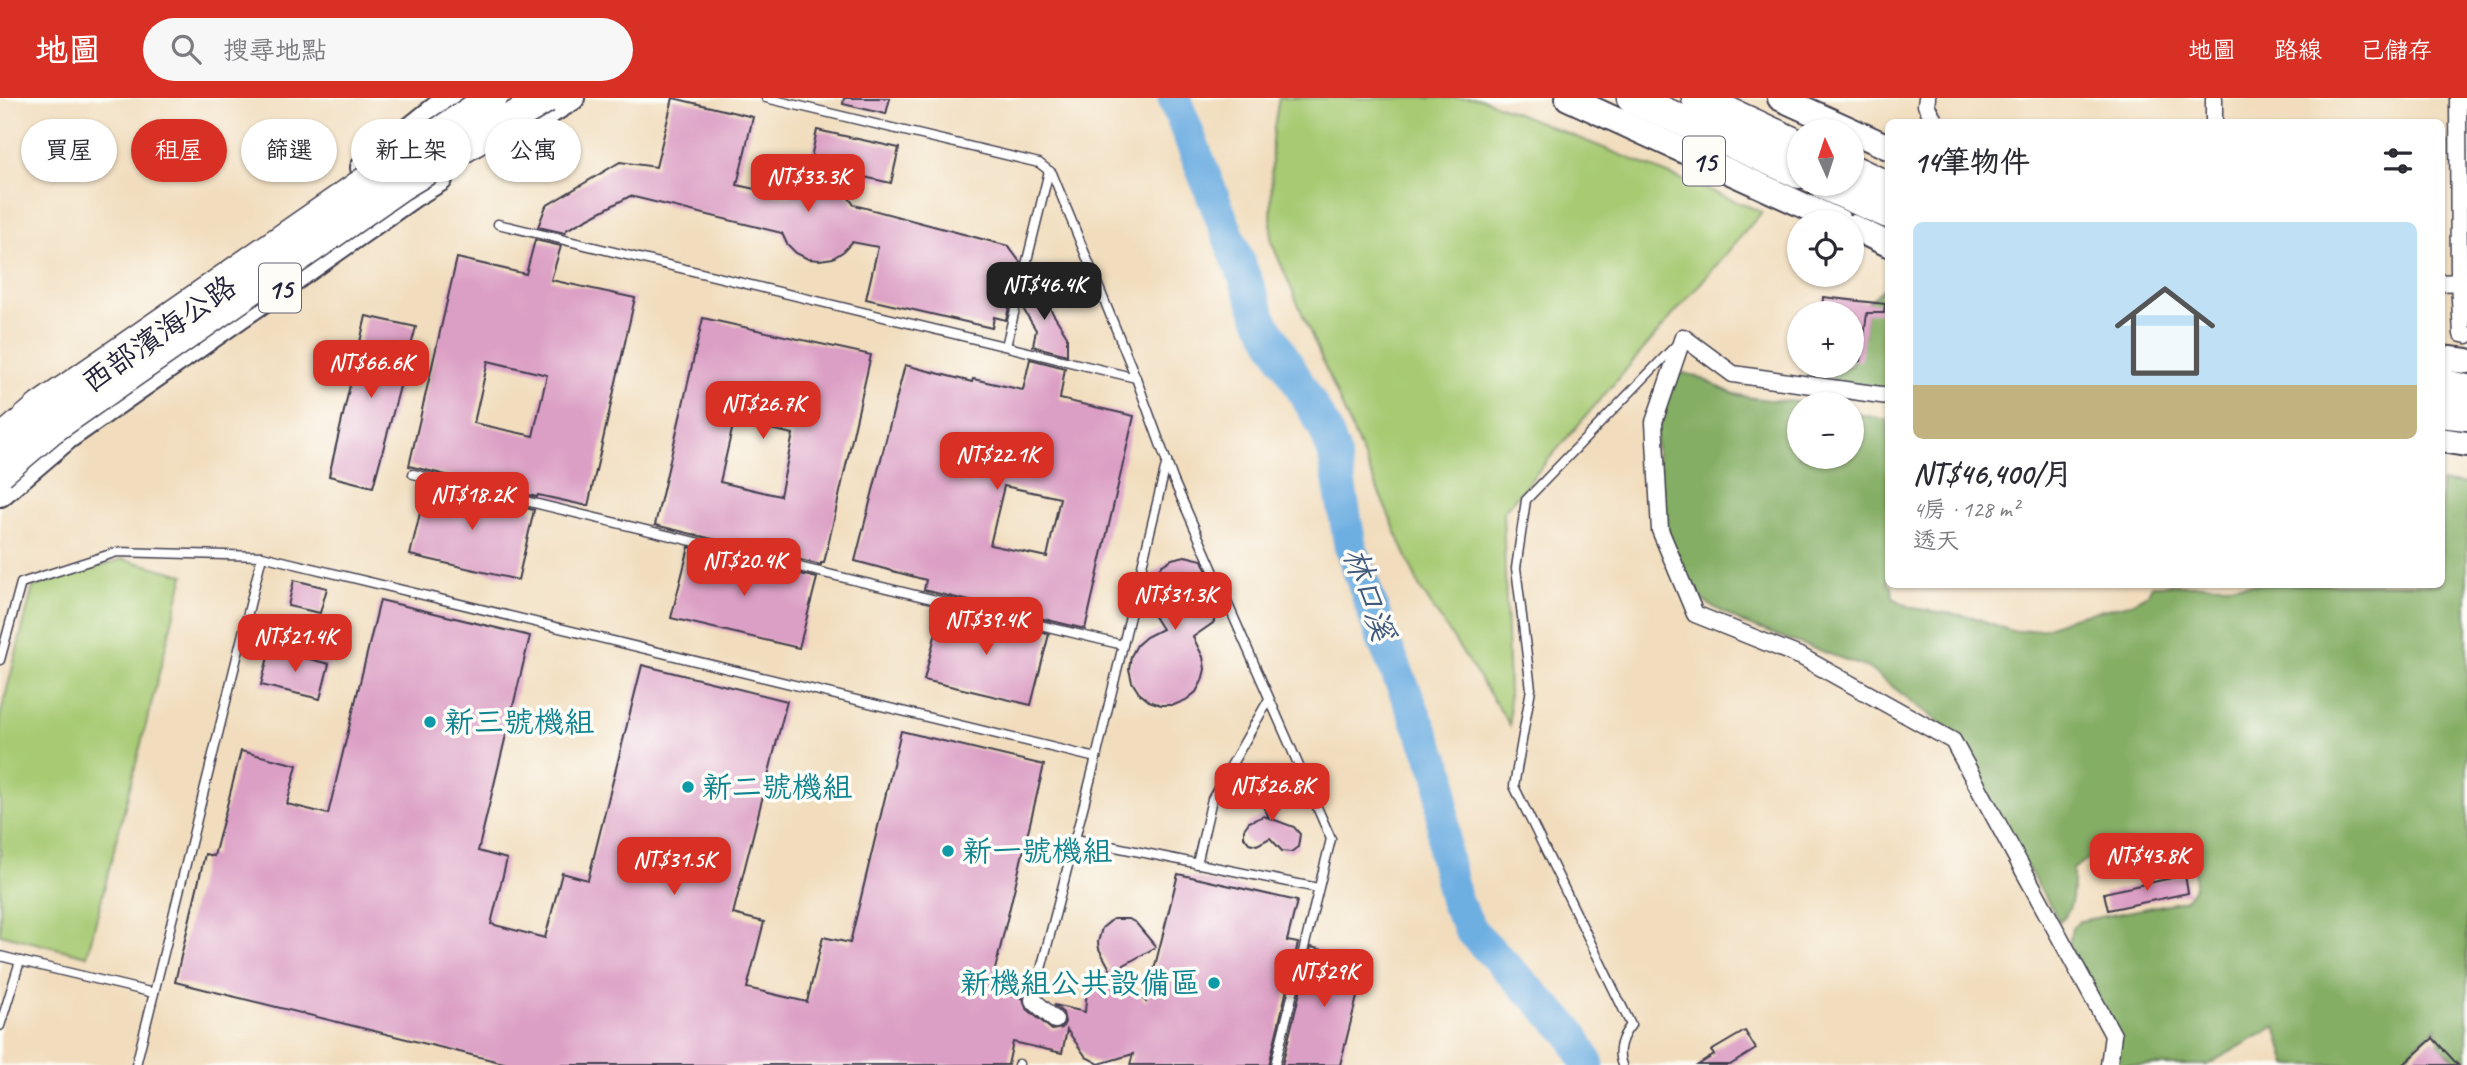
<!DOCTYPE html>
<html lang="zh-TW">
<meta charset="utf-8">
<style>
:root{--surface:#fff;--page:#f7f7f7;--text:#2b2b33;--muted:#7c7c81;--line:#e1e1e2;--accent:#d93025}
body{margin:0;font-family:Caveat,"LXGW WenKai TC",sans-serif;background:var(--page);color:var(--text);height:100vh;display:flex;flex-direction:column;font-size:26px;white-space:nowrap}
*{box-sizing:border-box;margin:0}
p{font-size:23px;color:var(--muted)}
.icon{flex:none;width:38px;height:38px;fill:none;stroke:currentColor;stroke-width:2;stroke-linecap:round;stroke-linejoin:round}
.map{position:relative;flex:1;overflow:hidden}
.sheet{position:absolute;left:1885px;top:21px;width:560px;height:469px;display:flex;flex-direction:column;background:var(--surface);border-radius:10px;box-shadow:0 2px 5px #0004}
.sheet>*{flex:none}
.banner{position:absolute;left:21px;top:21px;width:665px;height:63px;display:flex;gap:14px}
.needle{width:46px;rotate:357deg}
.tools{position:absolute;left:1787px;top:21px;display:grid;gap:14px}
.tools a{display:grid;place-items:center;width:77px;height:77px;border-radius:50%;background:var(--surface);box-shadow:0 2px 5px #0004;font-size:35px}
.price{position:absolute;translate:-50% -60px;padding:0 16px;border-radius:14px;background:var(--accent);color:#fff;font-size:23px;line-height:46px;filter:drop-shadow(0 2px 4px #0008)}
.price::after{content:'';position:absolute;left:50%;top:42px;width:21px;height:16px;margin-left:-10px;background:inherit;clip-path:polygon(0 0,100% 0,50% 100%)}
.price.active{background:#222;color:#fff}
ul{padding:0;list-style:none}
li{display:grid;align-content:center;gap:14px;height:371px;padding:0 28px}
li+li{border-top:2px solid var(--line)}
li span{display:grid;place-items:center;height:217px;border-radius:10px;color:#555}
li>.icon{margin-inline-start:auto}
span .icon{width:126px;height:126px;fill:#fffc;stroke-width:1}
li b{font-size:30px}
h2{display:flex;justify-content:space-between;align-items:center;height:84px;padding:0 28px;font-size:30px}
.pill{padding:0 24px;border-radius:32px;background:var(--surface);box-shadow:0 2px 5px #0004;font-size:24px;line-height:63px}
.pill.active{background:var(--accent);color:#fff}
header{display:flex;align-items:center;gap:42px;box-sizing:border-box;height:98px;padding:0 35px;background:var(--accent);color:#fff}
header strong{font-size:33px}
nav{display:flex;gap:38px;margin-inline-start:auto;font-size:24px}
.search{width:490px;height:63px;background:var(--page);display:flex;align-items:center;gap:18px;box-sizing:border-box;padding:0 24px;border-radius:38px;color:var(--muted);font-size:26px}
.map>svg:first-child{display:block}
</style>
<header>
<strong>地圖</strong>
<div class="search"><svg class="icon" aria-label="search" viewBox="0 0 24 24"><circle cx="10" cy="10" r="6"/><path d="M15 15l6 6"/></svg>搜尋地點</div>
<nav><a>地圖</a><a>路線</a><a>已儲存</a></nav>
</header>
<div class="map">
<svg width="2467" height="967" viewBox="0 0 2467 967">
<rect width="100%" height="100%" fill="#fdfcf7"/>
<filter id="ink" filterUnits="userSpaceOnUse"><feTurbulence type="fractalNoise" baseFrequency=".0143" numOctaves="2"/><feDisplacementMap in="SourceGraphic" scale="14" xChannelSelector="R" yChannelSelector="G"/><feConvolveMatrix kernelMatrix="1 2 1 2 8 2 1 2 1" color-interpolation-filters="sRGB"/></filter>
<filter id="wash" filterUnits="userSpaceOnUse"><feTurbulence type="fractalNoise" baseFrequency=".00686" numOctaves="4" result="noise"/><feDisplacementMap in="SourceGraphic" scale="28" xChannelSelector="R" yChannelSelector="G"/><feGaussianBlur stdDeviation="1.57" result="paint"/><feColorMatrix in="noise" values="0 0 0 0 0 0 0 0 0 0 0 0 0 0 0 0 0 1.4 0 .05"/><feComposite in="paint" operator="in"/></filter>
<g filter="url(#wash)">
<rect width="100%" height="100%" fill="#f1ddbd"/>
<g fill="#a7ca73" stroke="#647657" stroke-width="2">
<path d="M 1279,0 L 1480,0 L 1762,114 L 1503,414 L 1510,627 L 1420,490 L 1271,143 L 1272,41 Z"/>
<path d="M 123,461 L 184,477 L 87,858 L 0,836 L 0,619 L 33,489 Z"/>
</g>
<g fill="#85ae65" stroke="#546850" stroke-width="2">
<path d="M 1888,187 L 1888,294 L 1835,285 L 1832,279 L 1832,268 L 1852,268 L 1852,250 L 1862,250 L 1868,204 Z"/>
<path d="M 1684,275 C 1705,279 1712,287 1730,294 C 1756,304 1783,301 1809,306 L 1799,306 L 1799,359 L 1852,359 L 1852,315 L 1888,322 L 1888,486 L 1892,487 L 1893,500 L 1912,510 L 1973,519 L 2012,533 L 2023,533 L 2043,531 L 2072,519 L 2129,506 L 2148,496 L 2152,487 L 2441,486 L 2441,384 L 2467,386 L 2467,967 L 2462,967 L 2440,948 L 2436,929 L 2396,967 L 2287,967 L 2276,928 L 2207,967 L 2110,967 L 2109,935 L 2069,848 L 2072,829 L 2080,823 L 2184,803 L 2195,788 L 2194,770 L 2179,758 L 2090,760 L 2073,771 C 2073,789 2075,811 2060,824 L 1985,699 L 1970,654 L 1957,638 L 1868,570 L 1743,525 L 1692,497 L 1672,453 L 1658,378 L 1656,340 L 1674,277 Z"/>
</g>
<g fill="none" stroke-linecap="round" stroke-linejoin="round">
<path stroke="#6eafe2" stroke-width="33" d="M 1174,0 L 1261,221 L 1324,329 L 1334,355 L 1350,447 L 1382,539 L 1441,679 L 1444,754 L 1456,804 L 1472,834 L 1571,935 L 1588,967"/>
</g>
<g id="blocks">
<g fill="#db9ec4" fill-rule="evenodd">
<path d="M 673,0 L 753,19 L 737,87 L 789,99 L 805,88 L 817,32 L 899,50 L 891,85 L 828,71 L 854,107 L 1008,148 L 1020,164 L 1006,222 L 994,219 L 992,230 L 866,201 L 878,149 L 852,144 L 844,153 L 833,160 L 820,162 L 808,161 L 796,155 L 787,146 L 782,135 L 630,98 L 566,132 L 565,135 L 538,129 L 546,108 L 620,64 L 656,69 Z"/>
<path d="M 844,0 L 890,0 L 886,16 L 843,6 Z"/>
<path d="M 535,142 L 561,148 L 551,182 L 635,200 L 588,408 L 538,397 L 537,399 L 409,368 L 457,160 L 526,176 ZM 488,263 L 547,277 L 533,338 L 474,325 Z"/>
<path d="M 1030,179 L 1067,238 L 1067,257 L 1033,248 L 1036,232 L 1022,209 Z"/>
<path d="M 1823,199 L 1885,206 L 1884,215 L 1867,215 L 1861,263 L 1852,262 L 1852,215 L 1822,215 Z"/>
<path d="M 366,218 L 416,229 L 373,389 L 329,378 Z"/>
<path d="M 703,220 L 871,257 L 824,465 L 821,465 L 821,467 L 655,427 ZM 734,323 L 793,336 L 780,398 L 720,384 Z"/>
<path d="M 1030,261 L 1065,270 L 1060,301 L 1134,318 L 1085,531 L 924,492 L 926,482 L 855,463 L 905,267 L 972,284 L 973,281 L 1023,292 ZM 1004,388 L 1060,400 L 1047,459 L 990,447 Z"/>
<path d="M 427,386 L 534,412 L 518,482 L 410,457 Z"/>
<path d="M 689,449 L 817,480 L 799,550 L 671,520 Z"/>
<path d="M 1185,458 L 1202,462 L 1222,509 L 1213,525 L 1193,539 L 1203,559 L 1205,571 L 1202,583 L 1196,594 L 1186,602 L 1174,607 L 1161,607 L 1149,603 L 1139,595 L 1132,584 L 1129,571 L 1131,558 L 1137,547 L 1146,539 L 1162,531 L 1150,512 L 1147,501 L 1148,488 L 1152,477 L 1161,468 L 1172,461 Z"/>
<path d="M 294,482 L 327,490 L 320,515 L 288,508 Z"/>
<path d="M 380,502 L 530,538 L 478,753 L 507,761 L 491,826 L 545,840 L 562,775 L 588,782 L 642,567 L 787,603 L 733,816 L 764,824 L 747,890 L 807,904 L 823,839 L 850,845 L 901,633 L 1044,667 L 993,880 L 1014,885 L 1011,897 L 1023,900 L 1026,910 L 1052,932 L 1062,930 L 1065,924 L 1063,915 L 1054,907 L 1085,914 L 1087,891 L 1090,885 L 1110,871 L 1099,851 L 1098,844 L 1102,830 L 1113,821 L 1129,821 L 1136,825 L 1156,849 L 1117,871 L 1146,904 L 1178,776 L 1297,803 L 1287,843 L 1298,845 L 1269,967 L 1130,967 L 1133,956 L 1099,966 L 1086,959 L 1067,932 L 1062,955 L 1013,944 L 1008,967 L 512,967 L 175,884 L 205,756 L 214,758 L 241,653 L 297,667 L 287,706 L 328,716 Z"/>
<path d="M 942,510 L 1049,536 L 1031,607 L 924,582 Z"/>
<path d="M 270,551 L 329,566 L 320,601 L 261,587 Z"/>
<path d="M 1270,686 L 1278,687 L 1286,697 L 1284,706 L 1272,721 L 1294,729 L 1300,736 L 1298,749 L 1291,754 L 1282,753 L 1270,740 L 1257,747 L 1249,745 L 1244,739 L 1244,731 L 1249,724 L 1264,718 L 1269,720 L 1260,699 L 1262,691 Z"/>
<path d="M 2185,777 L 2188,795 L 2108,812 L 2104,795 Z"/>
<path d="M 1311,849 L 1366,863 L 1340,967 L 1282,967 Z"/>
<path d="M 1745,933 L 1756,951 L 1730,967 L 1698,967 L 1714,957 L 1711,953 Z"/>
<path d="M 2433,940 L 2458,967 L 2403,967 Z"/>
</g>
</g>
</g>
<g filter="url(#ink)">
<use href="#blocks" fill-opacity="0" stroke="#413e4e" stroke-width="2"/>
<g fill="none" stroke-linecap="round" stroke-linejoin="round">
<defs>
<g id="lane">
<path d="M 766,0 L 1039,65 L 1052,75 L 1136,280 L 1173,381 L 1331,741 L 1275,967"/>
<path d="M 498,126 L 1136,280"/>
<path d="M 1006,248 L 1049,73"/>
<path d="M 413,376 L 1123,547"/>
<path d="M 262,458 L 1096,660 L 1033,902"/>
<path d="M 0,562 L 21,485 L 117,454 L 262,458 L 154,895"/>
<path d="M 1096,660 L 1167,363"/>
<path d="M 1076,741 L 1318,790"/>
<path d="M 1197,766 L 1212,701 L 1269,601"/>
<path d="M 0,858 L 20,863 L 0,928"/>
<path d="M 20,863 L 154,895 L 136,967"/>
<path d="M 1018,967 L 1019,966"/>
<path d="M 1622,967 C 1616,953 1622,938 1631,927 L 1514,688 L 1531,591 L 1516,470 L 1526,402 L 1676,247"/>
</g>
<g id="street">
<path d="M 1927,0 L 1926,7 L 1935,24"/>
<path d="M 2214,0 L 2214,24"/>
<path d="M 2458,0 L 2459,184"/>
<path d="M 2441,185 L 2459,184 L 2462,236 L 2467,237"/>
<path d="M 1888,298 L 1733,276 L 1683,239 L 1654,324 L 1660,432 L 1695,516 L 1802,559 L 1953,643 L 2113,937 L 2109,967"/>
<path d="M 1033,902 L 1055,922"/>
</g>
<g id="primary">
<path d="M 1568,0 L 1840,124"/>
<path d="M 1780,0 L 1888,49"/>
<path d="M 531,25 L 572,0"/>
<path d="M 363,70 L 450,0"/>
<path d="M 1852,129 L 1888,146"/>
<path d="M 2441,260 L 2467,263"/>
<path d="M 2441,342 L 2467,346"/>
<path d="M 0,396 L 67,339 L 413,97 L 440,81"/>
</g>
<g id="highway">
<path d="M 1632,0 L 1799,75"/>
<path d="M 1697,0 L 1799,47"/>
<path d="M 1852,72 L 1888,89"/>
<path d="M 1823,86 L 1888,115"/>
<path d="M 2441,286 L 2467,292"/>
<path d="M 2441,314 L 2467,317"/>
</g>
</defs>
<use href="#lane" stroke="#413e4e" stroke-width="11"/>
<use href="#street" stroke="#413e4e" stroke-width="19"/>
<use href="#primary" stroke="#413e4e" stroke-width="28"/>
<use href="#highway" stroke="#413e4e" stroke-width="33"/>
<use href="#lane" stroke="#fff" stroke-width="8"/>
<use href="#street" stroke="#fff" stroke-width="16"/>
<use href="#primary" stroke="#fff" stroke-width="24"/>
<use href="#highway" stroke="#fff" stroke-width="30"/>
<defs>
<g id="highway-bridge">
<path d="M 0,344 L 41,309 L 377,76 L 492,0"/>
<path d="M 0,374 L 51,331 L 401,87 L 546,0"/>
</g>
</defs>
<use href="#highway-bridge" stroke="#413e4e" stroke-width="33" stroke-linecap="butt"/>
<use href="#highway-bridge" stroke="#fff" stroke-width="30"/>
</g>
</g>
<g fill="#0f9aa8" stroke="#fdfcf7" stroke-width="2.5">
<circle cx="430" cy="624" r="7"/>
<circle cx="688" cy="689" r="7"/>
<circle cx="948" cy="753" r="7"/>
<circle cx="1214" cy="885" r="7"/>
</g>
<g text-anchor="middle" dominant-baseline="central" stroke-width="7" stroke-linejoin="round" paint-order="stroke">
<g fill="#fdfcf7" stroke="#646373" stroke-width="2">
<rect x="1683" y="38.5" width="42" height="49" rx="5"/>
<rect x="259" y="165.5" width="42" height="49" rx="5"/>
</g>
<g font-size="28" font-weight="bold" fill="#22223b">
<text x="1704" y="63">15</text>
<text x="280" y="190">15</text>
</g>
<g font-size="30" fill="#22223b" stroke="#fdfcf7">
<text transform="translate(159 236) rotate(-35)">西部濱海公路</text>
</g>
<g font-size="30" fill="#0d838f" stroke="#fdfcf7" text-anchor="start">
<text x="444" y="624">新三號機組</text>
<text x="702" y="689">新二號機組</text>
<text x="962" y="753">新一號機組</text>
<text x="1200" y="885" text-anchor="end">新機組公共設備區</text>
</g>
<g font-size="32" font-style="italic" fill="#405a7e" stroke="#fdfcf7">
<text transform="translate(1369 496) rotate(71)">林口溪</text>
</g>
</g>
</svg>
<div class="tools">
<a><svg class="needle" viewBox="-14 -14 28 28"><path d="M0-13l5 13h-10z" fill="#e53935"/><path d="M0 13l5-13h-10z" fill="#7c7c81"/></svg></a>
<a><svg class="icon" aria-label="locate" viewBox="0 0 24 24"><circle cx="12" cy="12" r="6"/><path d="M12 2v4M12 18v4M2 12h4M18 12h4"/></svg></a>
<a>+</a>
<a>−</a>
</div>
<b class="price" style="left:808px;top:116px">NT$33.3K</b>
<b class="price active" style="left:1044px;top:224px">NT$46.4K</b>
<b class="price" style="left:371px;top:302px">NT$66.6K</b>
<b class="price" style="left:763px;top:343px">NT$26.7K</b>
<b class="price" style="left:997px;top:394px">NT$22.1K</b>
<b class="price" style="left:472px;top:434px">NT$18.2K</b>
<b class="price" style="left:744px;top:500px">NT$20.4K</b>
<b class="price" style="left:1175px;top:534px">NT$31.3K</b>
<b class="price" style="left:986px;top:559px">NT$39.4K</b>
<b class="price" style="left:295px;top:576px">NT$21.4K</b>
<b class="price" style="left:1272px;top:725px">NT$26.8K</b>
<b class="price" style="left:2147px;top:795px">NT$43.8K</b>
<b class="price" style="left:674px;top:799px">NT$31.5K</b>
<b class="price" style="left:1324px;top:911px">NT$29K</b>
<div class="banner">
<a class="pill">買屋</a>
<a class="pill active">租屋</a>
<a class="pill">篩選</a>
<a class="pill">新上架</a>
<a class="pill">公寓</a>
</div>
<section class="sheet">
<h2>14筆物件<svg class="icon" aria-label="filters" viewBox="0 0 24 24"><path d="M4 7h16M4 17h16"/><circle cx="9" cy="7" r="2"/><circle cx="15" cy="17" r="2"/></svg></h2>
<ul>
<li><span style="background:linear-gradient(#bfe0f5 75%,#c2b280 0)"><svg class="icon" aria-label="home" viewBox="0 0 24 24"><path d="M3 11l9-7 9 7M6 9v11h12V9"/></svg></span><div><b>NT$46,400/月</b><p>4房 · 128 m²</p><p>透天</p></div></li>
</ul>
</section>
</div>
